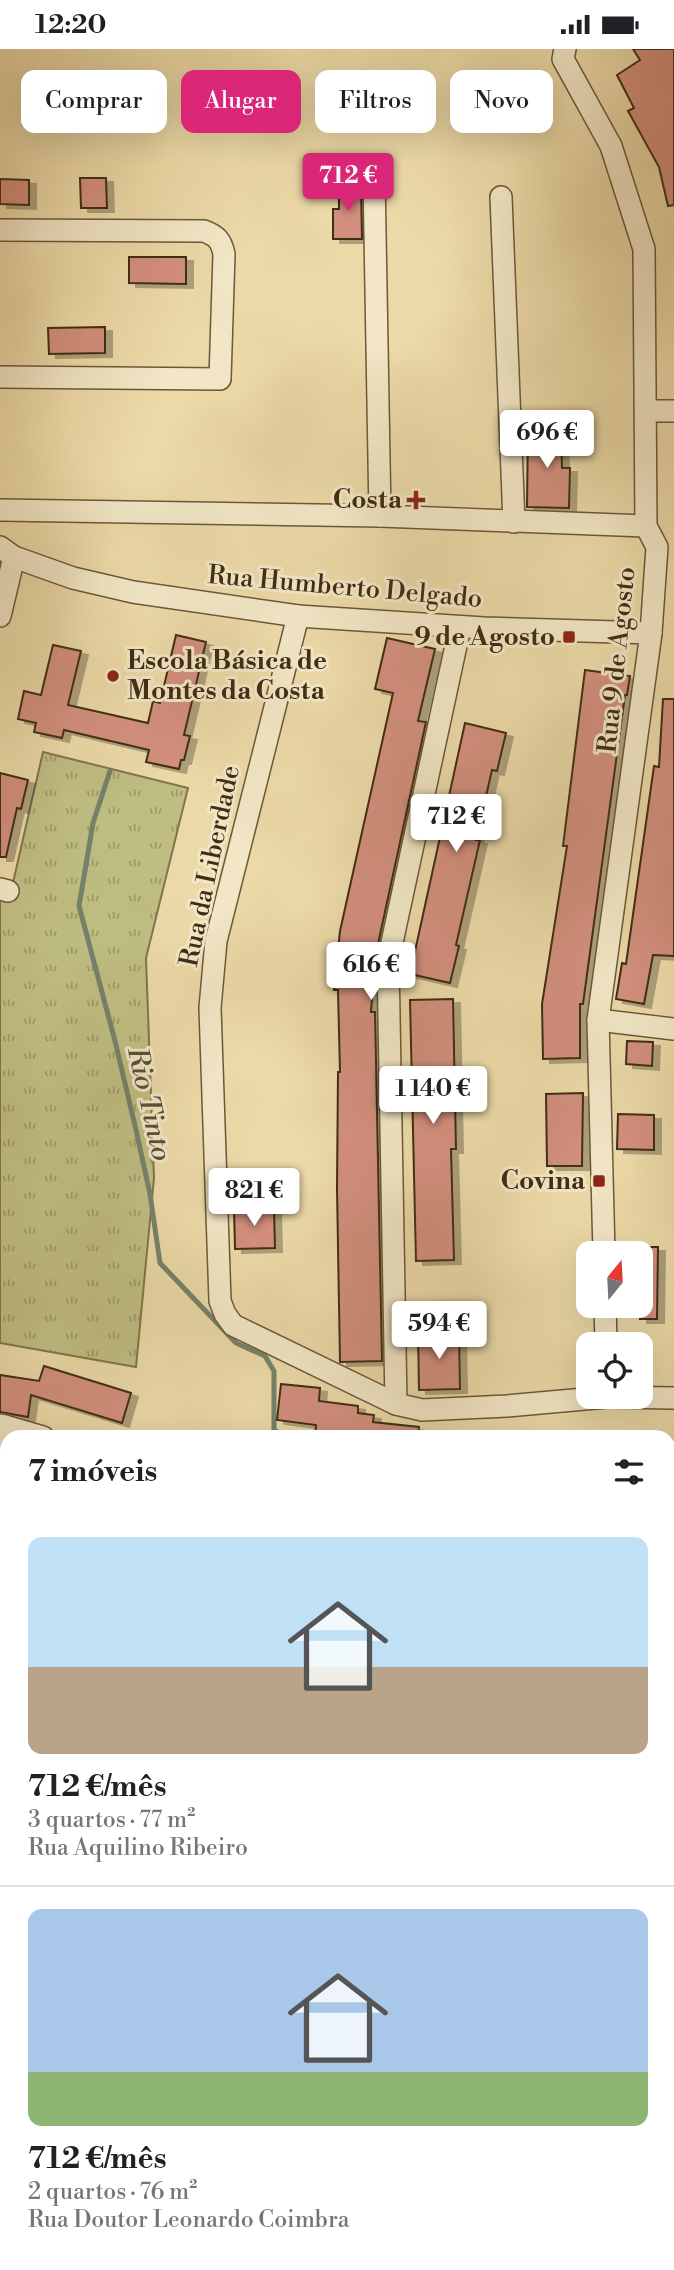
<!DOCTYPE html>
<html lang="pt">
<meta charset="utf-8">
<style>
:root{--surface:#fff;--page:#f2f2f2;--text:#202124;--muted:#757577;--line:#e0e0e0;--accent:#db2777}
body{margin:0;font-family:"Libre Bodoni",serif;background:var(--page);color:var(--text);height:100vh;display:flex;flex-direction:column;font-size:26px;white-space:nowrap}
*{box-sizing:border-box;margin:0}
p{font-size:23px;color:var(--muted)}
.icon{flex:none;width:38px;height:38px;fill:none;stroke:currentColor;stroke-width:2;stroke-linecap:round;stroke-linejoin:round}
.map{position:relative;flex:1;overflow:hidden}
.details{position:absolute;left:0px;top:1381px;width:676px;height:842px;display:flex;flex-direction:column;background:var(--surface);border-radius:21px 21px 0 0;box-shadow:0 7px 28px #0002}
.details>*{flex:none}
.banner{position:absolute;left:21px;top:21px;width:634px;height:63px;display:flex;gap:14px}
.needle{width:46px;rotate:18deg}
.controls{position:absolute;left:576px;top:1192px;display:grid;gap:14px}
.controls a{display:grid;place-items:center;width:77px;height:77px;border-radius:14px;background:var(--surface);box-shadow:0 7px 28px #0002;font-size:35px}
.price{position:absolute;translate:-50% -60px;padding:0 16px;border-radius:7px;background:#fff;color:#222;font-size:23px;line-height:46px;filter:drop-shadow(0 2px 4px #0008)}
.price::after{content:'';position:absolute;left:50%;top:42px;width:21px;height:16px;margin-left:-10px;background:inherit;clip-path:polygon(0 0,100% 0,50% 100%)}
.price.on{background:var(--accent);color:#fff}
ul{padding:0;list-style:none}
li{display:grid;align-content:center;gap:14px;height:371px;padding:0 28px}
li+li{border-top:2px solid var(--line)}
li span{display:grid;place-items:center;height:217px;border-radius:14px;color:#555}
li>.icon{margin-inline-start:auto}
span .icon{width:126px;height:126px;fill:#fffc;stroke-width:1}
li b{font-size:30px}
h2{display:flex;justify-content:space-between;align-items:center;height:84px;padding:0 28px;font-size:30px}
.chip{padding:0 24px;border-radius:14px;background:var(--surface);box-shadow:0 7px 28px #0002;font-size:24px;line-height:63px}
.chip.on{background:var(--accent);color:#fff}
.status{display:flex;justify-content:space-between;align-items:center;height:49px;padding:0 35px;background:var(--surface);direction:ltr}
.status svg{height:19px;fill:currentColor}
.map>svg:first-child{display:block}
</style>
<div class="status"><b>12:20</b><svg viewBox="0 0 49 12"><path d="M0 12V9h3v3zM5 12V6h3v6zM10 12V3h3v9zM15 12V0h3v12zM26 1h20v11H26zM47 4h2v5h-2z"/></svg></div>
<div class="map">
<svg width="674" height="2221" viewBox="0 0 674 2221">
<defs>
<pattern id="grass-tufts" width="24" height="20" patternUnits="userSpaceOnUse" patternTransform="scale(1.75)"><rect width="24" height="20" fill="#bfbd82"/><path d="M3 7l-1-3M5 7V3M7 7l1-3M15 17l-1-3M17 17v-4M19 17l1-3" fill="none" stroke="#9d9a69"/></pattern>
<filter id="shadow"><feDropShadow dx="7" dy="4" stdDeviation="0" flood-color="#0004"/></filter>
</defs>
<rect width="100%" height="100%" fill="#ebd9a7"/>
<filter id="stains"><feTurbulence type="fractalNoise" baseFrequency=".00286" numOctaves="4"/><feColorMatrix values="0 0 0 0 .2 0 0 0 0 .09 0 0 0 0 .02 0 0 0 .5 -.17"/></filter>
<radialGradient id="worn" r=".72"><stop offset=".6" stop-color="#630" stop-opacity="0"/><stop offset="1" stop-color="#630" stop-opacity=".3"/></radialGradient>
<path fill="url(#grass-tufts)" stroke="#80754b" stroke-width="2" d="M 43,703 L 188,739 L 146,909 L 154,1129 L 136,1318 L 0,1294 L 0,849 L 9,851 Z"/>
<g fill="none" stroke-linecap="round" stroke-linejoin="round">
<path stroke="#75826a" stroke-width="5" d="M 110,722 L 93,774 L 79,857 L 115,992 L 136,1081 L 150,1145 L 160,1214 L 236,1294 L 265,1307 L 274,1322 L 274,1381 L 286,1388"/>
</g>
<g fill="#d28f7d" stroke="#402d14" stroke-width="2" filter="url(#shadow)">
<path d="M 633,0 L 674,0 L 674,156 L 668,157 L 659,118 L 628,62 L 634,59 L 617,26 L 640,11 Z"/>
<path d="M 80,129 L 106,129 L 107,159 L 81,159 Z"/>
<path d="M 0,130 L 29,131 L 29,156 L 0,155 Z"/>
<path d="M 339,135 L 361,135 L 362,190 L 333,190 L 333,160 L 339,160 Z"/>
<path d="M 129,208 L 186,208 L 186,235 L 129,234 Z"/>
<path d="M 105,278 L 105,304 L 49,305 L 48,279 Z"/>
<path d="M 561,379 L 562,419 L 570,419 L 569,459 L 527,458 L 528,380 Z"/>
<path d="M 176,586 L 206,593 L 184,686 L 190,687 L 184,711 L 181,711 L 179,720 L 146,713 L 149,701 L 64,681 L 62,689 L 34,683 L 36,674 L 18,670 L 24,642 L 41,646 L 53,596 L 81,602 L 68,656 L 148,674 L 153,652 L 160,654 Z"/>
<path d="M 387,589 L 435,600 L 418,672 L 426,673 L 375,909 L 371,963 L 375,963 L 382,1312 L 340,1313 L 337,1139 L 338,1023 L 340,1023 L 338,941 L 334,941 L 340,882 L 393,644 L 375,640 Z"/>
<path d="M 585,621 L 630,627 L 627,646 L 625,646 L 583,955 L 580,955 L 580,1009 L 543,1010 L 542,955 L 567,797 L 563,797 Z"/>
<path d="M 663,650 L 674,650 L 674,907 L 653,906 L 644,955 L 616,950 L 622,914 L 626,915 L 654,717 L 659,718 Z"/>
<path d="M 465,674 L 506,684 L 497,722 L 492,721 L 476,791 L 480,791 L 456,896 L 459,897 L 450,934 L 410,925 Z"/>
<path d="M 0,724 L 28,731 L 21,760 L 17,759 L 6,808 L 0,808 Z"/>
<path d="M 453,950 L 456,1100 L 451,1100 L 454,1211 L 416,1212 L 410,951 Z"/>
<path d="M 627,992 L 653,993 L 652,1017 L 626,1015 Z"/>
<path d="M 583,1044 L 582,1117 L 547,1117 L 546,1045 Z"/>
<path d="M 618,1065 L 654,1066 L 654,1101 L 617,1100 Z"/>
<path d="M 234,1158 L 274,1158 L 275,1199 L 235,1200 Z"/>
<path d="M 640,1198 L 658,1198 L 657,1270 L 640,1270 Z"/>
<path d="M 418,1283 L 459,1283 L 460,1340 L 419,1341 Z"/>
<path d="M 44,1317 L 131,1344 L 122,1374 L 31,1346 L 28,1368 L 0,1363 L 0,1326 L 39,1332 Z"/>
<path d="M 281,1335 L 320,1339 L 319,1352 L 358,1357 L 358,1364 L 374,1366 L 373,1373 L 419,1378 L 418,1388 L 315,1388 L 316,1376 L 277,1371 Z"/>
</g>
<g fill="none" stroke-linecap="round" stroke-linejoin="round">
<defs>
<g id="street">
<path d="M 565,0 L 563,10 L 611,97 L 644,200 L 646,477 L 657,498 L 651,584 L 598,971 L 604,1204"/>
<path d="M 374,127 L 380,467"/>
<path d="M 501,148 L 514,473"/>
<path d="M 0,181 L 204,182 C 217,187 221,191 224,205 L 220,330 L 0,328"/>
<path d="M 647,362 L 674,362"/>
<path d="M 0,461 L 380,467 L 646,477"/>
<path d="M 0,498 L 14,508 L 73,529 L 133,543 L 298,567 L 484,579 L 651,584"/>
<path d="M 0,567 L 14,508"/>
<path d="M 298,567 L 216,892 L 210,959 L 220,1252 L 225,1265 L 233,1276 L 396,1355 L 422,1361 L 507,1357 L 607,1348"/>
<path d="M 0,840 L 8,842"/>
<path d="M 598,971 L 674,980"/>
<path d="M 605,1256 L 606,1295"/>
<path d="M 611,1348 L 674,1349"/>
<path d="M 396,1355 L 388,912 L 460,578"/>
<path d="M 0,1376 L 5,1377 L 0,1399"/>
<path d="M 5,1377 L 43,1388"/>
<path d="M 0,1533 L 7,1535"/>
<path d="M 0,1691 L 7,1693"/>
<path d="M 174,2221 L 175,2216"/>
</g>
<g id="primary">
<path d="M 0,1751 L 7,1754"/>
<path d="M 480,2216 L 484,2221"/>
</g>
</defs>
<use href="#street" stroke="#6b5839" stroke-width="24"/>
<use href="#primary" stroke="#402d14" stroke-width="35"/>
<use href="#street" stroke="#f2e6c6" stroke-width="21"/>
<use href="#primary" stroke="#ebd9a7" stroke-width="32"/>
</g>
<g fill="#8f2418" stroke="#f2e6c6" stroke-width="2.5">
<path d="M412.5 440.5h7v7h7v7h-7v7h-7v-7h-7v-7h7z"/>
<rect x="562" y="581" width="14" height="14" rx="3.5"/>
<circle cx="113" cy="627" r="7"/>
<rect x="592" y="1125" width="14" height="14" rx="3.5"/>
</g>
<g text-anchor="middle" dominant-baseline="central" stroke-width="6" stroke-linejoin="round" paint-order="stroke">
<g font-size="26" font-weight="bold" fill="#402d14" stroke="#f2e6c6" text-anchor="end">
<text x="402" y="451">Costa</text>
<text x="555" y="588">9 de Agosto</text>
<text x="127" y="612" text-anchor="start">Escola Básica de<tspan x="127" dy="30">Montes da Costa</tspan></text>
<text x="585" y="1132">Covina</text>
</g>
<g font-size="26" fill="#402d14" stroke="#f2e6c6">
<text transform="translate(345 538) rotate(5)">Rua Humberto Delgado</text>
<text transform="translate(617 611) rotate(-84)">Rua 9 de Agosto</text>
<text transform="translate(210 817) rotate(-78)">Rua da Liberdade</text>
</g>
<g font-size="28" font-style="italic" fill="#565038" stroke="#f2e6c6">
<text transform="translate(149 1055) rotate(77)">Rio Tinto</text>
</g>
</g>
<rect width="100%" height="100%" filter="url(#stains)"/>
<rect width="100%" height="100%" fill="url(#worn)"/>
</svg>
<div class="controls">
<a><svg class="needle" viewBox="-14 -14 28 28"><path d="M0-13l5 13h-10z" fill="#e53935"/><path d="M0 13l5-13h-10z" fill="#757577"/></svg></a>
<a><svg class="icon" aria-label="locate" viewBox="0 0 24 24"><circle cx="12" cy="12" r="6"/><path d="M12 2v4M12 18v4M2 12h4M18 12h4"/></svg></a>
</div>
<b class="price on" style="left:348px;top:164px">712 €</b>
<b class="price" style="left:547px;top:421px">696 €</b>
<b class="price" style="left:456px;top:805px">712 €</b>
<b class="price" style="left:371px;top:953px">616 €</b>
<b class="price" style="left:433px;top:1077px">1 140 €</b>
<b class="price" style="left:254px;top:1179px">821 €</b>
<b class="price" style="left:439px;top:1312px">594 €</b>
<div class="banner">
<a class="chip">Comprar</a>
<a class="chip on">Alugar</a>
<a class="chip">Filtros</a>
<a class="chip">Novo</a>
</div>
<section class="details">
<h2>7 imóveis<svg class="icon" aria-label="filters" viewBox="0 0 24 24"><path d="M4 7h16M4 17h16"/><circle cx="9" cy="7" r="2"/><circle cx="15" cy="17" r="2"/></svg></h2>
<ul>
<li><span style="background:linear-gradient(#bfe0f5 60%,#b9a48a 0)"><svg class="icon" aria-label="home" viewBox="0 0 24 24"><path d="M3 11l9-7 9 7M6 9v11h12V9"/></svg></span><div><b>712 €/mês</b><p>3 quartos · 77 m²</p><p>Rua Aquilino Ribeiro</p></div></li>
<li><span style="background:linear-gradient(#a9c7e8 75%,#8fb573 0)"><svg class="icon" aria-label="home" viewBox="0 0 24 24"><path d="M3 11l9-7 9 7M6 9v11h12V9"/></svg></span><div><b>712 €/mês</b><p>2 quartos · 76 m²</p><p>Rua Doutor Leonardo Coimbra</p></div></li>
</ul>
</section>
</div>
